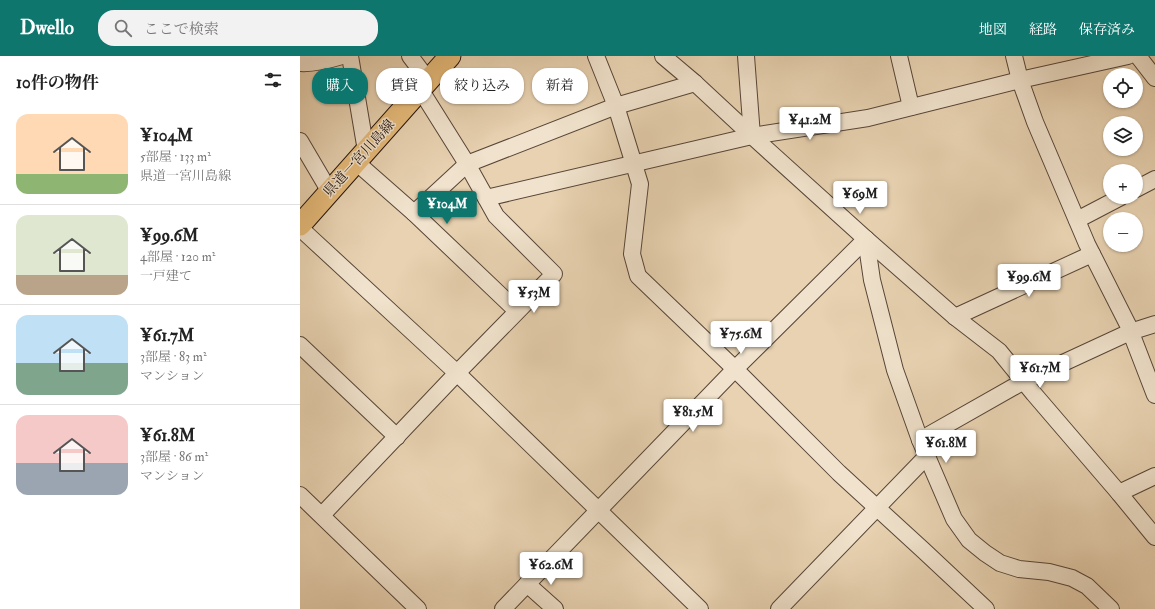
<!DOCTYPE html>
<html lang="ja">
<meta charset="utf-8">
<style>
:root{--surface:#fff;--page:#f2f2f2;--text:#222;--muted:#767676;--line:#e0e0e0;--accent:#0f766e}
body{margin:0;font-family:"IM FELL Double Pica","Noto Serif JP",serif;background:var(--page);color:var(--text);height:100vh;display:flex;flex-direction:column;font-size:15px;white-space:nowrap}
*{box-sizing:border-box;margin:0}
p{font-size:13px;color:var(--muted)}
.icon{flex:none;width:22px;height:22px;fill:none;stroke:currentColor;stroke-width:2;stroke-linecap:round;stroke-linejoin:round}
.map{position:relative;flex:1;overflow:hidden}
.side{display:flex;flex-direction:column;background:var(--surface);width:300px}
.side>*{flex:none}
.hud{position:absolute;left:12px;top:12px;width:380px;height:36px;display:flex;gap:8px}
.fabs{position:absolute;left:803px;top:12px;display:grid;gap:8px}
.fabs a{display:grid;place-items:center;width:40px;height:40px;border-radius:50%;background:var(--surface);box-shadow:0 1px 3px #0004;font-size:20px}
.price{position:absolute;translate:-50% -34px;padding:0 9px;border-radius:4px;background:#fff;color:#222;font-size:13px;line-height:26px;filter:drop-shadow(0 1px 2px #0008)}
.price::after{content:'';position:absolute;left:50%;top:24px;width:12px;height:9px;margin-left:-6px;background:inherit;clip-path:polygon(0 0,100% 0,50% 100%)}
.price.selected{background:var(--accent);color:#fff}
ul{padding:0;list-style:none}
li{display:flex;align-items:center;gap:12px;height:100px;padding:0 16px}
li+li{border-top:1px solid var(--line)}
li span{display:grid;place-items:center;flex:none;width:112px;height:80px;border-radius:12px;color:#555}
li>.icon{margin-inline-start:auto}
span .icon{width:48px;height:48px;fill:#fffc;stroke-width:1}
li b{font-size:17px}
h2{display:flex;justify-content:space-between;align-items:center;height:48px;padding:0 16px;font-size:17px}
.chip{padding:0 14px;border-radius:16px;background:var(--surface);box-shadow:0 1px 3px #0004;font-size:14px;line-height:36px}
.chip.selected{background:var(--accent);color:#fff}
header{display:flex;align-items:center;gap:24px;box-sizing:border-box;height:56px;padding:0 20px;background:var(--accent);color:#fff}
header strong{font-size:19px}
nav{display:flex;gap:22px;margin-inline-start:auto;font-size:14px}
.search{width:280px;height:36px;background:var(--page);display:flex;align-items:center;gap:10px;box-sizing:border-box;padding:0 14px;border-radius:16px;color:var(--muted);font-size:15px}
main{display:flex;flex:1;min-height:0}
.map>svg:first-child{display:block}
</style>
<header>
<strong>Dwello</strong>
<div class="search"><svg class="icon" aria-label="search" viewBox="0 0 24 24"><circle cx="10" cy="10" r="6"/><path d="M15 15l6 6"/></svg>ここで検索</div>
<nav><a>地図</a><a>経路</a><a>保存済み</a></nav>
</header>
<main>
<section class="side">
<h2>10件の物件<svg class="icon" aria-label="filters" viewBox="0 0 24 24"><path d="M4 7h16M4 17h16"/><circle cx="9" cy="7" r="2"/><circle cx="15" cy="17" r="2"/></svg></h2>
<ul>
<li><span style="background:linear-gradient(#ffd9b3 75%,#8fb573 0)"><svg class="icon" aria-label="home" viewBox="0 0 24 24"><path d="M3 11l9-7 9 7M6 9v11h12V9"/></svg></span><div><b>¥104M</b><p>5部屋 · 133 m²</p><p>県道一宮川島線</p></div></li>
<li><span style="background:linear-gradient(#dfe7d0 75%,#b9a48a 0)"><svg class="icon" aria-label="home" viewBox="0 0 24 24"><path d="M3 11l9-7 9 7M6 9v11h12V9"/></svg></span><div><b>¥99.6M</b><p>4部屋 · 120 m²</p><p>一戸建て</p></div></li>
<li><span style="background:linear-gradient(#bfe0f5 60%,#7fa58c 0)"><svg class="icon" aria-label="home" viewBox="0 0 24 24"><path d="M3 11l9-7 9 7M6 9v11h12V9"/></svg></span><div><b>¥61.7M</b><p>3部屋 · 83 m²</p><p>マンション</p></div></li>
<li><span style="background:linear-gradient(#f6c9c9 60%,#9aa5b1 0)"><svg class="icon" aria-label="home" viewBox="0 0 24 24"><path d="M3 11l9-7 9 7M6 9v11h12V9"/></svg></span><div><b>¥61.8M</b><p>3部屋 · 86 m²</p><p>マンション</p></div></li>
</ul>
</section>
<div class="map">
<svg width="855" height="553" viewBox="0 0 855 553">
<rect width="100%" height="100%" fill="#e8d2b1"/>
<filter id="stains"><feTurbulence type="fractalNoise" baseFrequency=".005" numOctaves="4"/><feColorMatrix values="0 0 0 0 .2 0 0 0 0 .09 0 0 0 0 .02 0 0 0 .5 -.17"/></filter>
<radialGradient id="worn" r=".72"><stop offset=".6" stop-color="#630" stop-opacity="0"/><stop offset="1" stop-color="#630" stop-opacity=".3"/></radialGradient>
<g fill="none" stroke-linecap="round" stroke-linejoin="round">
<defs>
<g id="minor">
<path d="M 50,0 L 66,95"/>
<path d="M 110,0 L 128,24"/>
<path d="M 296,0 L 316,50 L 340,128 L 332,198 L 338,220 L 435,313 L 539,417 L 623,494 L 686,553"/>
<path d="M 363,0 L 395,27 L 452,80 L 566,183 L 655,261 L 699,295 L 734,338 L 819,437 L 855,481"/>
<path d="M 446,0 L 452,80"/>
<path d="M 599,0 L 611,51"/>
<path d="M 714,0 L 720,24 L 735,66 L 787,188 L 828,269 L 855,339"/>
<path d="M 838,0 L 855,22"/>
<path d="M 0,7 C 14,8 29,4 42,0"/>
<path d="M 0,85 L 30,136"/>
<path d="M 56,106 L 114,157 L 217,255"/>
<path d="M 836,133 L 855,123"/>
<path d="M 186,142 L 452,80 L 568,62 L 720,24 L 828,0"/>
<path d="M 114,157 L 167,108 L 316,50 L 395,27"/>
<path d="M 777,164 L 821,141"/>
<path d="M 0,172 L 157,317 L 400,553"/>
<path d="M 566,183 L 572,224 L 595,314 L 620,384 L 654,463 L 669,484 L 685,497 L 700,507 L 719,513 L 749,516 L 772,522 L 787,530 L 811,553"/>
<path d="M 655,261 L 792,198"/>
<path d="M 0,289 L 97,381"/>
<path d="M 620,384 L 724,325 L 830,276 L 855,268"/>
<path d="M 819,437 L 855,420"/>
<path d="M 0,439 L 118,553"/>
<path d="M 22,459 L 157,317 L 254,218 L 196,160 L 167,108 L 120,33"/>
<path d="M 227,528 L 255,553"/>
<path d="M 203,553 L 435,313 L 566,183"/>
<path d="M 479,553 L 627,400"/>
</g>
<path id="major" d="M 0,169 L 150,0"/>
</defs>
<use href="#minor" stroke="#564538" stroke-width="18"/>
<use href="#major" stroke="#25160f" stroke-width="23"/>
<use href="#minor" stroke="#f0e2cc" stroke-width="16"/>
<use href="#major" stroke="#e4b978" stroke-width="21"/>
</g>
<g text-anchor="middle" dominant-baseline="central" stroke-width="3" stroke-linejoin="round" paint-order="stroke">
<g font-size="14" fill="#25160f" stroke="#f0e2cc">
<text transform="translate(59 102) rotate(-48)">県道一宮川島線</text>
</g>
</g>
<rect width="100%" height="100%" filter="url(#stains)"/>
<rect width="100%" height="100%" fill="url(#worn)"/>
</svg>
<div class="fabs">
<a><svg class="icon" aria-label="locate" viewBox="0 0 24 24"><circle cx="12" cy="12" r="6"/><path d="M12 2v4M12 18v4M2 12h4M18 12h4"/></svg></a>
<a><svg class="icon" aria-label="layers" viewBox="0 0 24 24"><path d="M12 4l9 5-9 5-9-5zM3 14l9 5 9-5"/></svg></a>
<a>+</a>
<a>−</a>
</div>
<b class="price" style="left:510px;top:85px">¥41.2M</b>
<b class="price" style="left:560px;top:159px">¥69M</b>
<b class="price selected" style="left:147px;top:169px">¥104M</b>
<b class="price" style="left:729px;top:242px">¥99.6M</b>
<b class="price" style="left:234px;top:258px">¥53M</b>
<b class="price" style="left:441px;top:299px">¥75.6M</b>
<b class="price" style="left:740px;top:333px">¥61.7M</b>
<b class="price" style="left:393px;top:377px">¥81.5M</b>
<b class="price" style="left:646px;top:408px">¥61.8M</b>
<b class="price" style="left:251px;top:530px">¥62.6M</b>
<div class="hud">
<a class="chip selected">購入</a>
<a class="chip">賃貸</a>
<a class="chip">絞り込み</a>
<a class="chip">新着</a>
</div>
</div>
</main>
